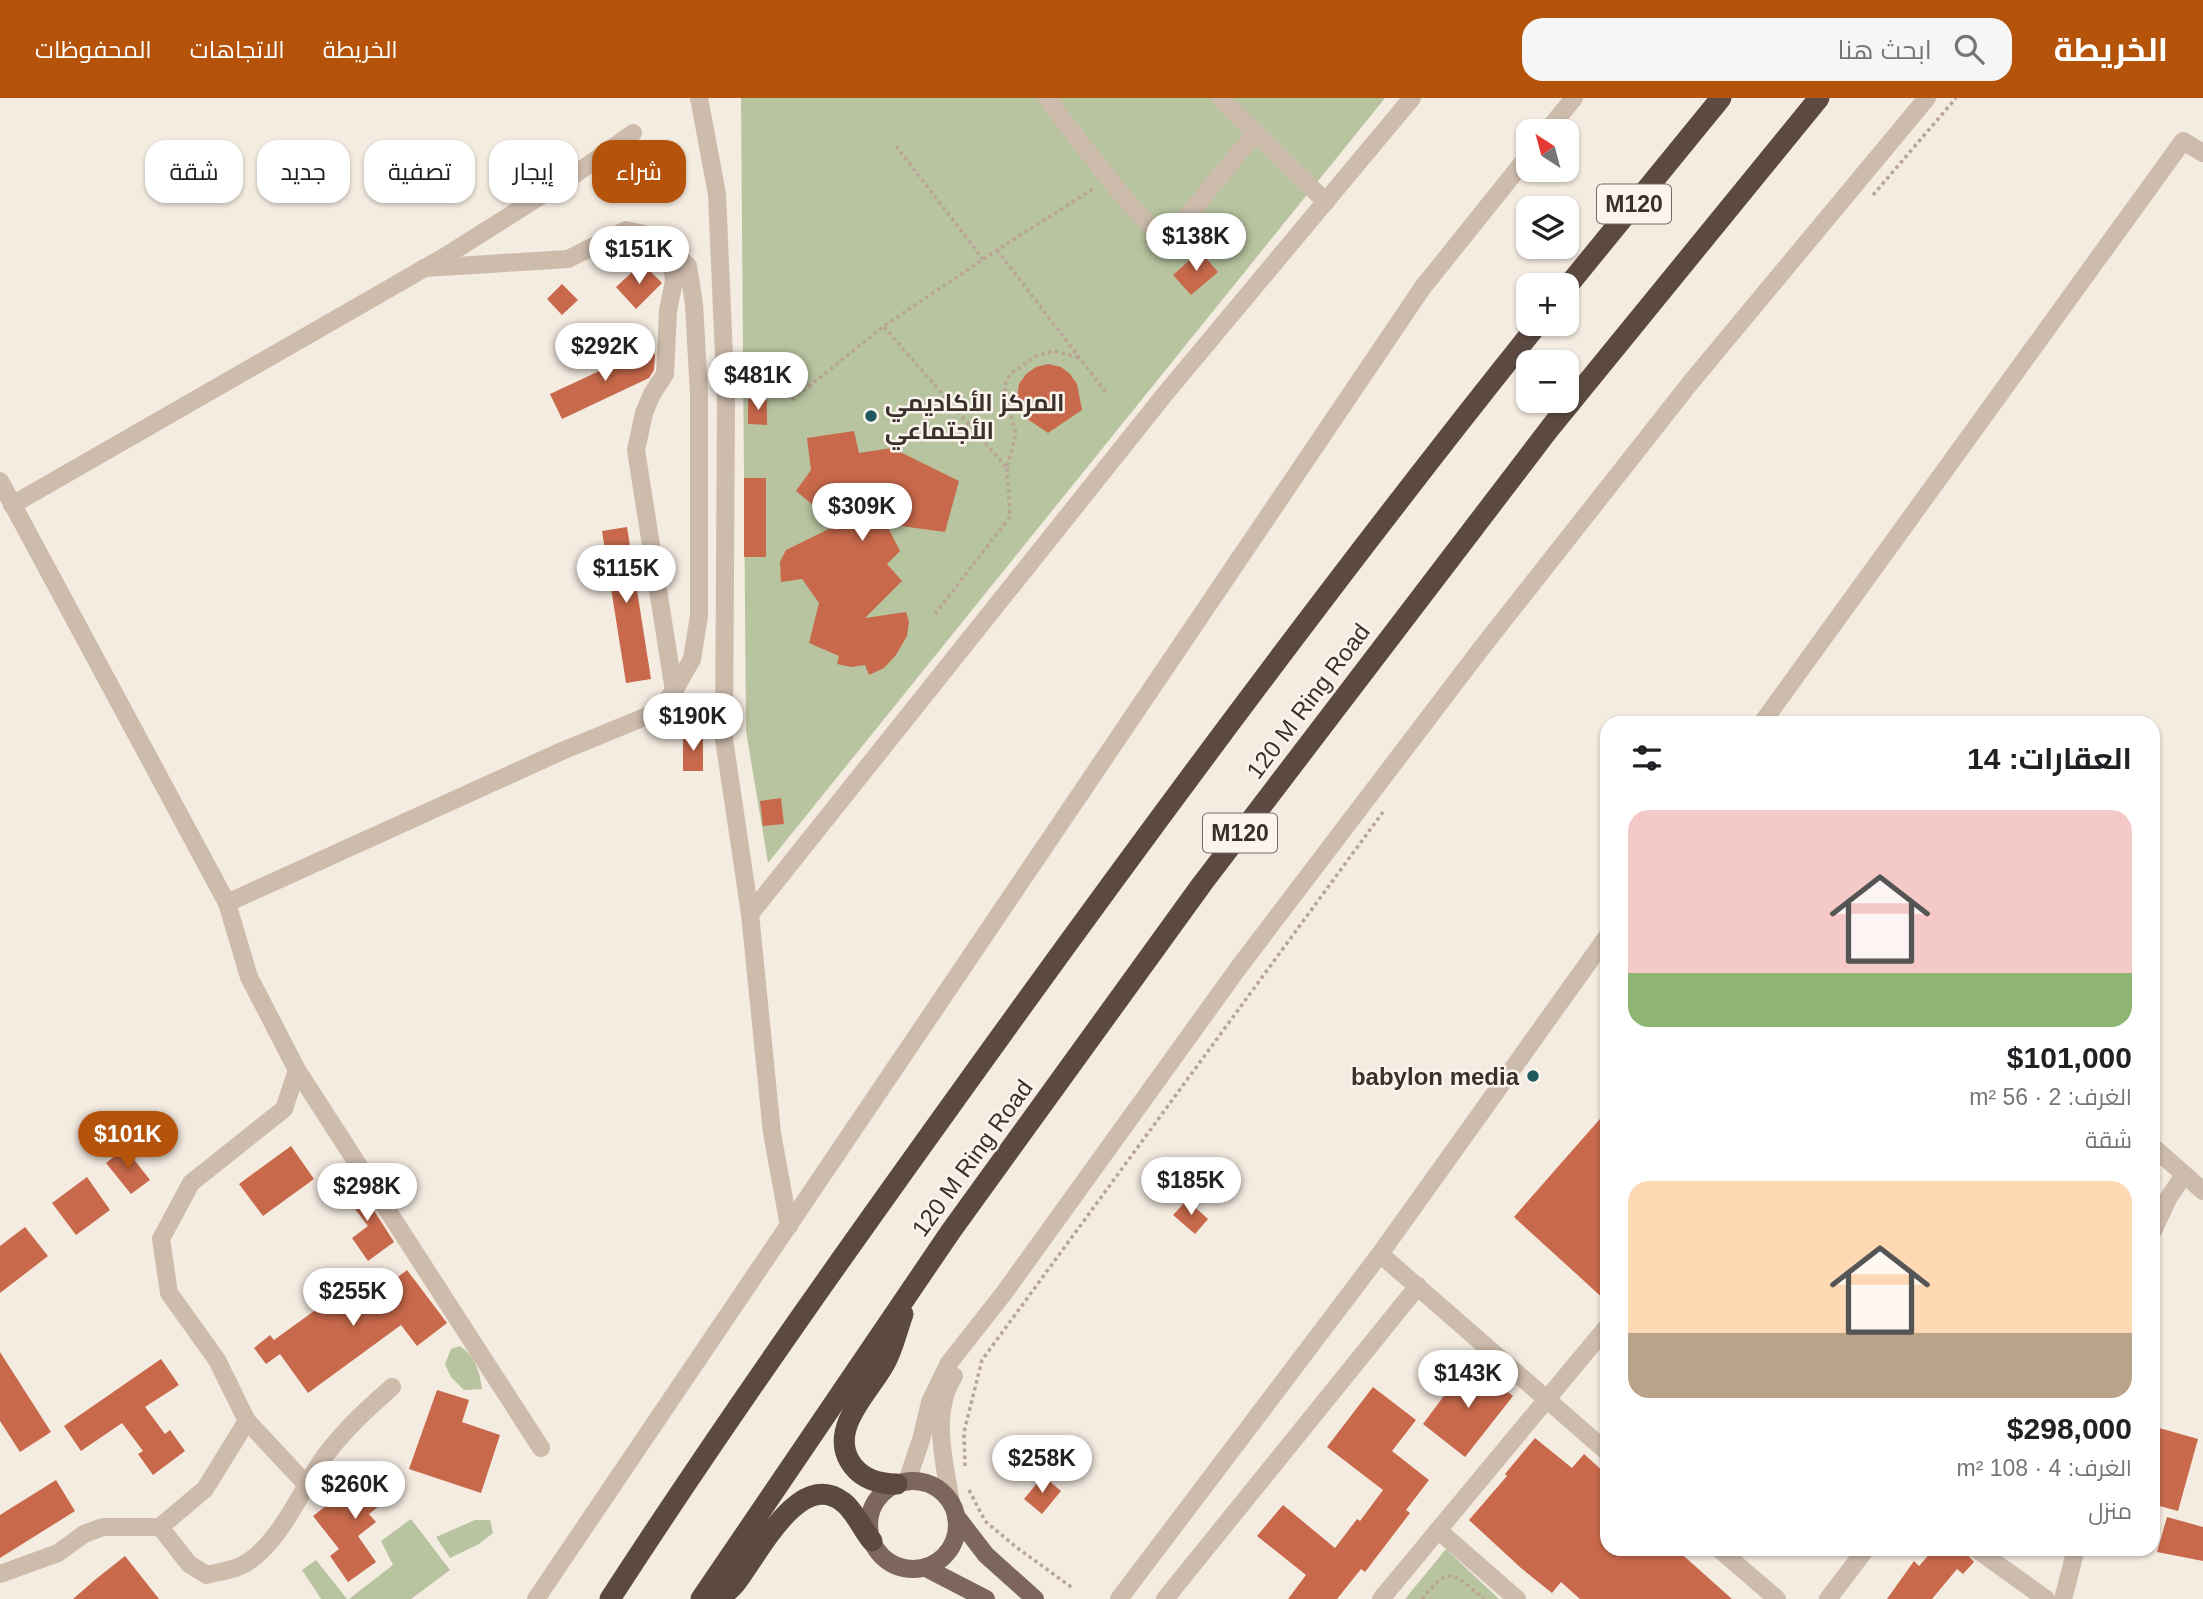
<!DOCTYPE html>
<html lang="ar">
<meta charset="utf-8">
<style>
:root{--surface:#fff;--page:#f6f6f6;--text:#202124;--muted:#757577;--accent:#b45309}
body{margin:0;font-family:Arial,Cairo,sans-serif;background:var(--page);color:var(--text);direction:rtl;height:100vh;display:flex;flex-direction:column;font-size:26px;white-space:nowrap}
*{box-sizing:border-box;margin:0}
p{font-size:23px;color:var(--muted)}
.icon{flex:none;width:38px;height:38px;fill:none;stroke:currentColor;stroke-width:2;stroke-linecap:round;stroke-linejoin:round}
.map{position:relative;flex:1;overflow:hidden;direction:ltr}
.panel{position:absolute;left:1600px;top:618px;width:560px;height:840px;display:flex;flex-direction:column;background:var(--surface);border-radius:21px;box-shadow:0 2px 5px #0004;direction:rtl}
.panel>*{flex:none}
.banner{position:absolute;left:21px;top:42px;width:665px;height:63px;direction:rtl;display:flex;gap:14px}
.needle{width:46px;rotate:324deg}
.tools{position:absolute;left:1516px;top:21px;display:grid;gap:14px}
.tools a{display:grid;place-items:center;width:63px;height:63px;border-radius:14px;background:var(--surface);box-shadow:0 2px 5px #0004;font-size:35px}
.price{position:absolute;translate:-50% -60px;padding:0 16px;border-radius:24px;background:#fff;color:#222;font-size:23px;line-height:46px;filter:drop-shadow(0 2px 4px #0008)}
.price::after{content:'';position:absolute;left:50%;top:42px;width:21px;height:16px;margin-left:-10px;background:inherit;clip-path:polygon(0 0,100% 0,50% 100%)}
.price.current{background:var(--accent);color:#fff}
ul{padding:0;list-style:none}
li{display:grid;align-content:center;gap:14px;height:371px;padding:0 28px}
li span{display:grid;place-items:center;height:217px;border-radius:21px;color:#555}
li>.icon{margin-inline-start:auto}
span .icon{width:126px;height:126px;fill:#fffc;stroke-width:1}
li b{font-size:30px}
h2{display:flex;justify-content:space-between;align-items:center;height:84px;padding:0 28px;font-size:30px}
.pill{padding:0 24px;border-radius:21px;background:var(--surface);box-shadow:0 2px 5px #0004;font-size:24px;line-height:63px}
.pill.current{background:var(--accent);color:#fff}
header{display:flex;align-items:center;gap:42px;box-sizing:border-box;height:98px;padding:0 35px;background:var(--accent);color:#fff}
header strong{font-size:33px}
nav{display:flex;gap:38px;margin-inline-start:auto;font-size:24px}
.search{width:490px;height:63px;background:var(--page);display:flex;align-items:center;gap:18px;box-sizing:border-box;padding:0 24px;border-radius:21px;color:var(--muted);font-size:26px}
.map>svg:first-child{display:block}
</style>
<header>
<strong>الخريطة</strong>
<div class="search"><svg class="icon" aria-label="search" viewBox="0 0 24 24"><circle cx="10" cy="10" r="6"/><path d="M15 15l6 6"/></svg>ابحث هنا</div>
<nav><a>الخريطة</a><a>الاتجاهات</a><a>المحفوظات</a></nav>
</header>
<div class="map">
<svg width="2203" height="1501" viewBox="0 0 2203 1501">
<rect width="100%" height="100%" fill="#f4ebe1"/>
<g fill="#b8c4a0">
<path d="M 741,0 L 1385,0 L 768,765 L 746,633 Z"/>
<path d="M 460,1248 C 476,1260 479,1272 482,1291 L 464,1292 L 451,1279 L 445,1266 L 451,1251 Z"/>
<path d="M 411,1421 L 450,1472 L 411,1501 L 349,1501 L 393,1467 L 381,1443 Z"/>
<path d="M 475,1422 L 490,1422 L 493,1435 L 479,1446 L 450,1460 L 436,1439 Z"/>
<path d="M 1446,1451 L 1499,1501 L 1405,1501 Z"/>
<path d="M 316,1462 L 347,1501 L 321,1501 L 302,1472 Z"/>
</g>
<g fill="#c8694b">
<path d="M 1200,153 L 1218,174 L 1191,197 L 1173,177 Z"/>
<path d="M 642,165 L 662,185 L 636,211 L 616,189 Z"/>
<path d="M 562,186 L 578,202 L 562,217 L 547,201 Z"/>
<path d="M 651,249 L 655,257 L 654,272 L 649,280 L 562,321 L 550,296 Z"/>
<path d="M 1048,266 L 1061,269 L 1070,276 L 1077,286 L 1082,312 L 1048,335 L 1026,320 L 1019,310 L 1017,298 L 1019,286 L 1026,276 L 1036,269 Z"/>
<path d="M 748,301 L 767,302 L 767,327 L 748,326 Z"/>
<path d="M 854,333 L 859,355 L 892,350 L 959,383 L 945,434 L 886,426 L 900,453 L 887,466 L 902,483 L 865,520 L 906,514 L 909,524 L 907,538 L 896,557 L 884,570 L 869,577 L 865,567 L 851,569 L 837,566 L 839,558 L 809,545 L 819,505 L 802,481 L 781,484 L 780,464 L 786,452 L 837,427 L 796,393 L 811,372 L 807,340 Z"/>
<rect x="744" y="380" width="22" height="79"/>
<path d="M 627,429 L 651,581 L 626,585 L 602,433 Z"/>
<path d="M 703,637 L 703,673 L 683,673 L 683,638 Z"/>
<path d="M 781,700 L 784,726 L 763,728 L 760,703 Z"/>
<path d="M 1606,1014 L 1606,1203 L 1514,1119 Z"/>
<path d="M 291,1048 L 314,1081 L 263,1118 L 239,1086 Z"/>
<path d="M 125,1050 L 150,1082 L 131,1096 L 106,1065 Z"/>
<path d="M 87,1079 L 110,1112 L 76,1137 L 52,1105 Z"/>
<path d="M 354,1081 L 394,1144 L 368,1163 L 352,1140 L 368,1128 L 340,1091 Z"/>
<path d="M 1187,1102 L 1208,1121 L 1195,1136 L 1173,1117 Z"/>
<path d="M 25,1129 L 48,1158 L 0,1195 L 0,1148 Z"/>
<path d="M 407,1172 L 447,1225 L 417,1248 L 401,1227 L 308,1295 L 280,1256 L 266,1266 L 254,1250 L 270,1237 L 274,1242 L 368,1174 L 381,1192 Z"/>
<path d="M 0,1254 L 51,1334 L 20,1354 L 0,1323 Z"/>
<path d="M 161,1261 L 179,1287 L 145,1309 L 165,1336 L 170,1332 L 185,1353 L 153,1377 L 138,1356 L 143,1353 L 122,1325 L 81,1353 L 64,1328 Z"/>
<path d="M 1469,1264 L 1513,1298 L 1465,1359 L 1423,1326 Z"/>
<path d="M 1373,1289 L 1416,1322 L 1392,1353 L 1429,1382 L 1406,1412 L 1410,1415 L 1365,1474 L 1361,1471 L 1337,1501 L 1288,1501 L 1306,1477 L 1257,1438 L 1283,1407 L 1335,1450 L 1357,1421 L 1360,1423 L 1383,1392 L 1327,1349 Z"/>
<path d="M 437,1292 L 469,1302 L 462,1324 L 500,1337 L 481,1395 L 409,1371 Z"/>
<path d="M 2152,1328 L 2198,1341 L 2178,1413 L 2152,1406 Z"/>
<path d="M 1535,1340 L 1572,1370 L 1584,1356 L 1606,1376 L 1606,1451 L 1676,1451 L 1732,1501 L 1580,1501 L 1561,1484 L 1552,1495 L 1521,1470 L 1469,1422 L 1507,1378 L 1505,1376 Z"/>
<path d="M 379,1367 L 399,1392 L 369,1416 L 376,1424 L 358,1438 L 376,1464 L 348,1484 L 330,1458 L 339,1451 L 313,1418 Z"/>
<path d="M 1043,1378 L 1061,1393 L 1042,1416 L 1024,1401 Z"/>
<path d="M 56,1382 L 75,1413 L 0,1460 L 0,1417 Z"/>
<path d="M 2167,1419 L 2203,1429 L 2203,1463 L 2157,1454 Z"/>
<path d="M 1934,1451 L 1963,1451 L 1974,1464 L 1963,1476 L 1957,1471 L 1932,1501 L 1887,1501 L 1914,1463 L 1919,1468 Z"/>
<path d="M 125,1458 L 159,1501 L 73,1501 L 96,1481 Z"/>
</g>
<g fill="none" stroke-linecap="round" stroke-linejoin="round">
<g stroke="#b9a596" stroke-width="3.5" stroke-dasharray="3.5 3.5" stroke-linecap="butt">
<path d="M 896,48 L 983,161"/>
<path d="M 1873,97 L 1956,0"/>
<path d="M 997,152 L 1108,297"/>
<path d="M 884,229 L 1007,370 L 1016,336 L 1005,296 L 1005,287 L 1010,276 L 1036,258 L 1053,253 L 1080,260"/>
<path d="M 792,302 L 884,228 L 997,152 L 1093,91"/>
<path d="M 935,516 L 1010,419 L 1007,370"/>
<path d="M 965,1368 L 964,1334 L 982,1262 L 1383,714"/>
<path d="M 969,1392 L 985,1423 L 1016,1449 L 1074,1491"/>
<path d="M 1422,1501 C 1450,1466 1453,1475 1484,1501"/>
</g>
<g stroke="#cdbbac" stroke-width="18">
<path d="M 699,0 L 717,96 L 726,305 L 724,641 L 750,816 L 772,1035 L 789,1128"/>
<path d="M 1047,0 C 1064,22 1140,127 1160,133 C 1167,135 1173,130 1180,127 L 1255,35"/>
<path d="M 1220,0 L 1326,104"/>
<path d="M 1547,33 L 1574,0"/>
<path d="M 671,153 L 674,183 L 668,213 L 665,276 L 652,296 L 644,315 L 636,352 L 674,593"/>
<path d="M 0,383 L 227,805 L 249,879 L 297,972 L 541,1350"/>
<path d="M 12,407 L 444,159 L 577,75 L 633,35"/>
<path d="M 1762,625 L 2183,43 L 2203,55"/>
<path d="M 227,805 L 562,653 L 657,614 L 674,593 L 692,561 L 699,518 L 699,296 L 694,206 L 688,168 L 656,139 L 626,132 L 568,161 L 424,170"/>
<path d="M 750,816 L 1165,296 L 1412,0"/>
<path d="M 297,972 L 284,1011 L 191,1085 L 161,1141 L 169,1195 L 217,1262 L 247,1323 L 205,1391 L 160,1429 L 189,1466 L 207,1477 C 217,1474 229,1473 238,1469 C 277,1453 301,1392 324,1359 C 345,1331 366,1312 392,1289"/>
<path d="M 2152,1048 L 2203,1093"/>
<path d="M 2152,1135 L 2169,1099 L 2184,1077"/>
<path d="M 1380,1156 L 1606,1353"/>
<path d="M 247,1323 L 306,1386"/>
<path d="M 907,1383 L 921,1342 L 930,1304 L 949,1265 L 1004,1195 L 1239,869 L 1480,552 L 1691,284 L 1927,0"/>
<path d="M 951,1405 C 945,1366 930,1315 954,1278"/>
<path d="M 1438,1432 L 1517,1501"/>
<path d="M 1719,1451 L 1777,1501"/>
<path d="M 1976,1451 L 2046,1501"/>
<path d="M 0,1476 L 58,1455 L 84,1436 L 103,1429 L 160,1429"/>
<path d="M 536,1501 L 1423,189 L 1528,58"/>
<path d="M 1119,1501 L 1380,1156 L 1606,840"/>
<path d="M 1165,1501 L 1418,1188"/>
<path d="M 1381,1501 L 1606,1230"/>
<path d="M 1828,1501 L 1866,1451"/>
<path d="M 2063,1501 L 2076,1451"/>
</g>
<g stroke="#7d675c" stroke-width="18">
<circle cx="913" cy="1427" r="44"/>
<path d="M 956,1418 L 986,1457 L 1035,1501"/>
<path d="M 926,1470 L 986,1501"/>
</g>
<g stroke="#5c4a42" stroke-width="21">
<path d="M 1566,190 L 1721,0"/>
<path d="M 897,1386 C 880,1386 864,1382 853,1368 C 826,1333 868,1296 884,1267 C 893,1252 897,1232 903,1216"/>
<path d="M 610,1501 C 735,1308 869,1121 1003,935 C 1176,695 1353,457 1538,226"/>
<path d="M 701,1501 L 951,1133 L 1202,786 L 1550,330 L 1819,0"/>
<path d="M 719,1501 C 724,1496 730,1492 735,1486 C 756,1461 799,1369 843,1404 C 855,1413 862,1431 872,1443"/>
</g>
</g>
<g fill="#1f5a5e" stroke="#fbf5ee" stroke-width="2.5">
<circle cx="871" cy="318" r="7"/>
<circle cx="1533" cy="978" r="7"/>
</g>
<g text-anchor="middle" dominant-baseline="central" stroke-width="5" stroke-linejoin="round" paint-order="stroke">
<g fill="#fbf5ee" stroke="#756b66" stroke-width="2">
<rect x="1597" y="86.5" width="74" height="39" rx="5"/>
<rect x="1203" y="715.5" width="74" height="39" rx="5"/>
</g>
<g font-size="23" font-weight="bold" fill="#3b302b">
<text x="1634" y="106">M120</text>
<text x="1240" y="735">M120</text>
</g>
<g font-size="24" font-weight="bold" fill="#3b302b" stroke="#fbf5ee" text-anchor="start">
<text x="885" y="304">المركز الأكاديمي<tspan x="885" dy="28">الأجتماعي</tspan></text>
<text x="1519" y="978" text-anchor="end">babylon media</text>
</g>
<g font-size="24" fill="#3b302b" stroke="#fbf5ee">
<text transform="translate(1308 603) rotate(-53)">120 M Ring Road</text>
<text transform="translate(972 1060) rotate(-54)">120 M Ring Road</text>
</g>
</g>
</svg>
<div class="tools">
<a><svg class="needle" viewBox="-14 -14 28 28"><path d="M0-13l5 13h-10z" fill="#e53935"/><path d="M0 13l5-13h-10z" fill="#757577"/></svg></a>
<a><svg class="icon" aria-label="layers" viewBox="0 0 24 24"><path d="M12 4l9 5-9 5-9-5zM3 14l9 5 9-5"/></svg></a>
<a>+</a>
<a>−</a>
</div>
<b class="price" style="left:1196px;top:175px">$138K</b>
<b class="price" style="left:639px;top:188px">$151K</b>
<b class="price" style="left:605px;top:285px">$292K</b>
<b class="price" style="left:758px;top:314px">$481K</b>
<b class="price" style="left:862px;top:445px">$309K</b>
<b class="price" style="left:626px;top:507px">$115K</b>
<b class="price" style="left:693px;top:655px">$190K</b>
<b class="price current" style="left:128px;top:1073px">$101K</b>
<b class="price" style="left:1191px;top:1119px">$185K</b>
<b class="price" style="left:367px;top:1125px">$298K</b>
<b class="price" style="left:353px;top:1230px">$255K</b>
<b class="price" style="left:1468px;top:1312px">$143K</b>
<b class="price" style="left:1042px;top:1397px">$258K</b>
<b class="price" style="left:355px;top:1423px">$260K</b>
<div class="banner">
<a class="pill current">شراء</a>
<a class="pill">إيجار</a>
<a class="pill">تصفية</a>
<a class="pill">جديد</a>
<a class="pill">شقة</a>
</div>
<section class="panel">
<h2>العقارات: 14<svg class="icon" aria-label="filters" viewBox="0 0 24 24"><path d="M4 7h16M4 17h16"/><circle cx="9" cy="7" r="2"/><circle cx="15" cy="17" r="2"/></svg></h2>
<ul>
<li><span style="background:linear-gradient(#f6c9c9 75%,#8fb573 0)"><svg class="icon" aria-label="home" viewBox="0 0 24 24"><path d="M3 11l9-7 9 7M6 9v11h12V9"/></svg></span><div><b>$101,000</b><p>الغرف: 2 · 56 m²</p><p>شقة</p></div></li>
<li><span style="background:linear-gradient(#ffd9b3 70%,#b9a48a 0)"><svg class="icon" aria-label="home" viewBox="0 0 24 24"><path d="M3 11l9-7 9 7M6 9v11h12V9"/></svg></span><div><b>$298,000</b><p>الغرف: 4 · 108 m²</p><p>منزل</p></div></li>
</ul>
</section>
</div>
